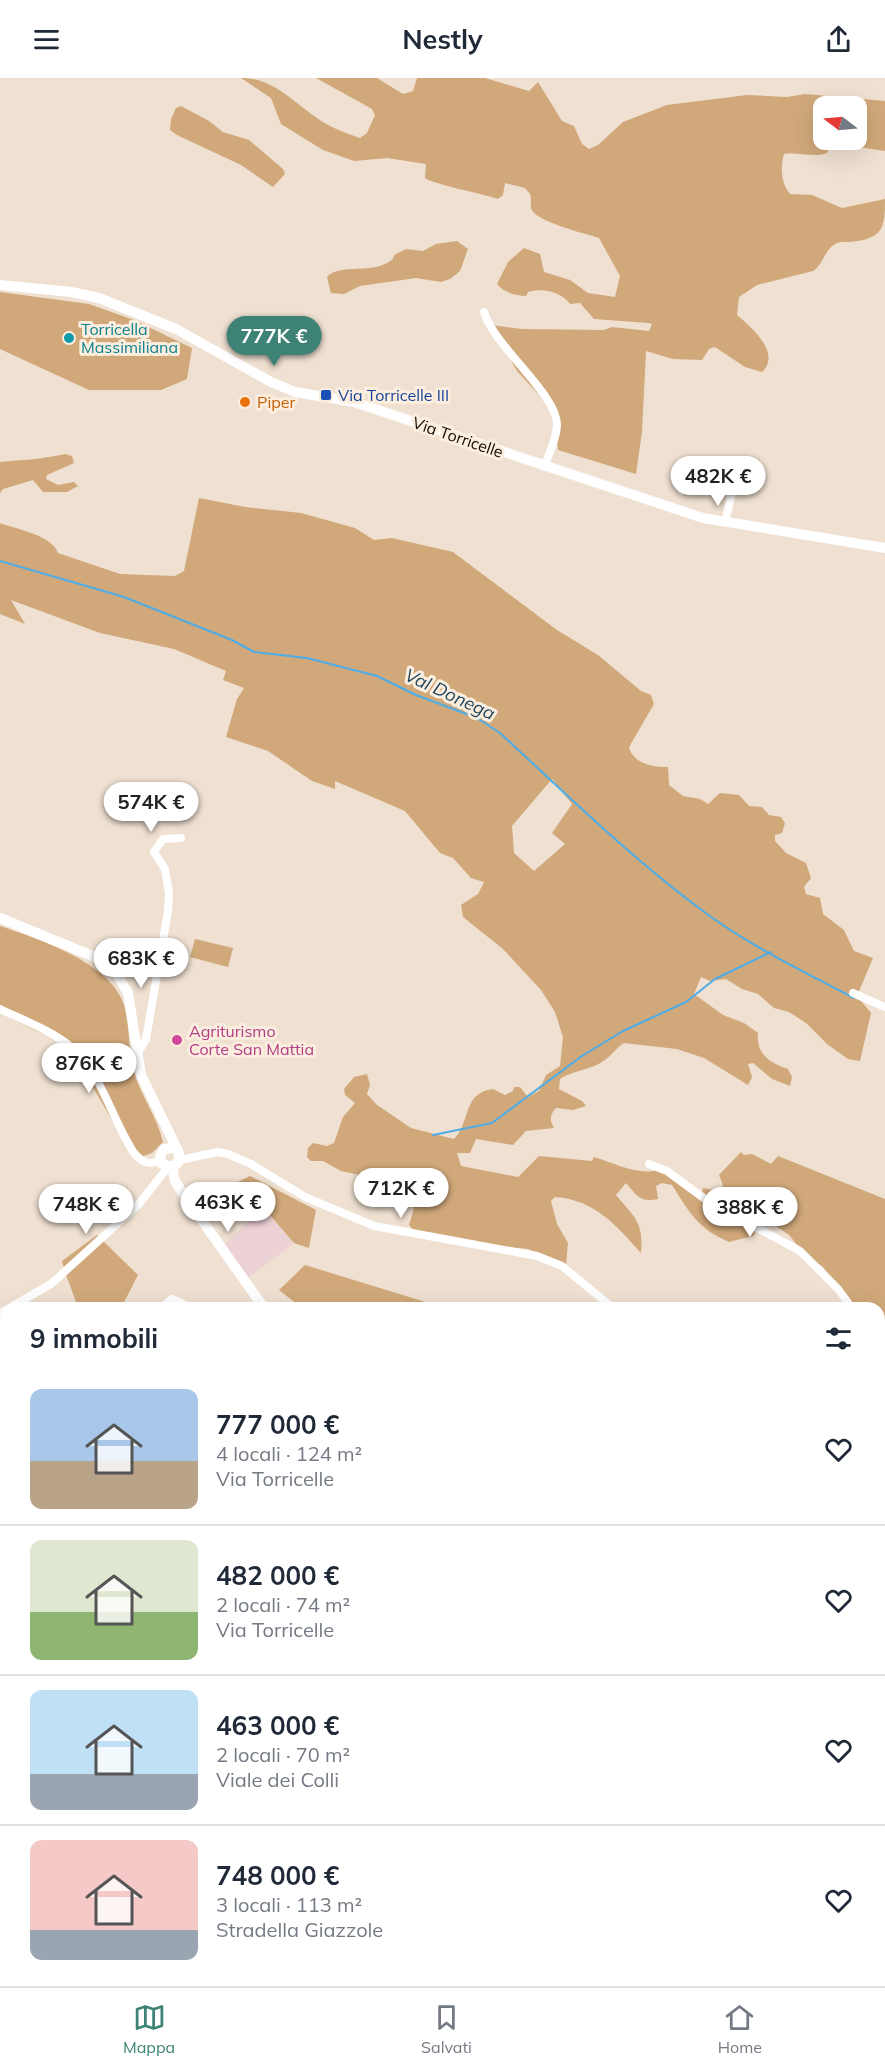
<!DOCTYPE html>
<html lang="it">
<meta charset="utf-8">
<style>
:root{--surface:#fff;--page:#f6f6f7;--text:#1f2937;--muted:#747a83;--line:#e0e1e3;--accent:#3e8276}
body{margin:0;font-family:Mulish,sans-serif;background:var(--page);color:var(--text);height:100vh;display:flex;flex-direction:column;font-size:22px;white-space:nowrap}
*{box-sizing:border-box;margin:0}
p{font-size:20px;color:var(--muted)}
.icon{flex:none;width:33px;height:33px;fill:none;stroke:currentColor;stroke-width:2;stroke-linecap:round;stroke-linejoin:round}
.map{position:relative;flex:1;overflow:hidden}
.panel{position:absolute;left:0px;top:1224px;width:885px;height:684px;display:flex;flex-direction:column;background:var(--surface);border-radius:18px 18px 0 0;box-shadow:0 6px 24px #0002}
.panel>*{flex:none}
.needle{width:39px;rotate:286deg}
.buttons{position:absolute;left:813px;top:18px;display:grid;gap:12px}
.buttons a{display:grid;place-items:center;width:54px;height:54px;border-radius:12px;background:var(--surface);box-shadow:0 6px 24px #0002;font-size:30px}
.price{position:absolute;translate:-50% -51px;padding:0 14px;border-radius:21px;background:#fff;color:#222;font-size:20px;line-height:39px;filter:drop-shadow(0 2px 3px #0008)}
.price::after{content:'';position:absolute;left:50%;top:36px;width:18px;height:14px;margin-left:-9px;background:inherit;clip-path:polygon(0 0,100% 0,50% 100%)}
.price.current{background:var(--accent);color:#fff}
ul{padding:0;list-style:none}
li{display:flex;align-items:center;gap:18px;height:150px;padding:0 30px}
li+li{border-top:2px solid var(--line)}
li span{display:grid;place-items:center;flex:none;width:168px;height:120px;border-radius:12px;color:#555}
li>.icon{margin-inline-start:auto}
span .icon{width:72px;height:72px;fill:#fffc;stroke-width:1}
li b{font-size:26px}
h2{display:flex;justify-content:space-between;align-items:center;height:72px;padding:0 30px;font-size:26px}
header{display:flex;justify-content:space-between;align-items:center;height:78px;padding:0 30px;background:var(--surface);font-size:27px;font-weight:700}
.tab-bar{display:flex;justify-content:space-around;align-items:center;height:84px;border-top:2px solid var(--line);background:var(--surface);font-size:16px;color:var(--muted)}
.tab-bar a{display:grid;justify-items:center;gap:3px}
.tab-bar .current{color:var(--accent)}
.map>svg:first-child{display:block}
</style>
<header><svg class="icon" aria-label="menu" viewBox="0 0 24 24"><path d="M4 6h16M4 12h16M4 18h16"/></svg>Nestly<svg class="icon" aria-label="share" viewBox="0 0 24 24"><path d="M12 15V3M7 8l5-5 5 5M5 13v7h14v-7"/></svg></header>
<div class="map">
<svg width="885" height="1908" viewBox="0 0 885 1908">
<rect width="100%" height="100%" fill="#efe0d1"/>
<path fill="#ecd1d5" d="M 262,1130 L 294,1165 L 248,1200 L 224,1167 Z"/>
<g fill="#d0a87a" fill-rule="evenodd">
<path d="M 241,0 C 273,0 292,23 317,40 C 329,49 345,55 360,60 L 367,55 L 375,37 L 372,31 L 316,0 L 377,0 L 403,16 L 413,13 L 417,0 L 485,0 L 529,13 L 538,4 L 562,43 L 574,48 L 582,66 L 589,71 L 598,67 L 623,44 L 667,27 L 747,17 L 787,19 L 805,16 L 885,23 L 885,73 L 832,65 L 827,75 C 815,80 798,74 784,76 C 780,90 781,105 790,116 L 812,117 L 842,130 L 885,121 C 885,150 883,161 850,164 C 845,164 842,163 837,165 C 824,171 824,186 813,193 L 757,207 L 739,219 L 737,237 C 751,249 782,275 762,294 L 745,289 L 715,269 L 709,271 L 702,282 L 673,281 L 646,273 L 642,354 L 636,396 L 558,372 L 554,333 L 517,293 L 491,247 L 522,251 L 604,252 L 612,249 L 649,253 L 652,246 L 648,245 L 594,241 L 580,225 L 570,226 C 560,213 542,210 528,214 L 526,218 C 516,218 503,214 497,206 L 508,184 L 524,170 L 540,176 L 544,194 L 570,202 L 588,215 L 615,219 L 620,198 L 599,160 C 587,156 533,143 531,130 C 530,125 532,121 530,116 L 525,110 L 505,105 L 503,117 L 498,121 C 484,116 432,106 425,100 L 426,86 L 387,80 L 354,83 L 323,72 L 281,46 L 271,20 ZM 824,28 L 856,28 L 856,62 L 824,62 Z"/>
<path d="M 181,28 L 209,43 L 223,54 L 249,62 L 283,91 L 285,96 L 273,109 L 241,87 L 177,57 L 170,52 L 171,41 L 176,30 Z"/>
<path d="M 457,163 L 468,171 L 460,193 L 450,201 L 441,204 L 416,200 L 360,208 L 344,216 L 331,215 L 327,199 C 341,184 373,198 393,181 L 394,177 L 406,171 L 423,173 L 436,166 Z"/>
<path d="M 0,214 L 89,226 L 134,242 L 192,270 L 187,301 L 161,312 L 89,312 L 0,271 Z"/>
<path d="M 65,376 L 72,378 L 74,385 L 47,397 L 46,401 L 58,407 L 74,404 L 78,408 L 67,414 L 43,414 L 33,402 L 3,411 L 0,415 L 0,384 C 23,382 43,381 65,376 Z"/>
<path d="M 199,420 L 245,429 L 301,435 L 355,450 L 374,462 L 392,460 L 453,474 L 557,552 L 598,577 L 641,613 L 651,617 L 654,626 L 629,669 C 632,685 654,690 668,689 L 669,707 L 683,718 L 700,721 L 708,726 L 720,715 L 739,717 L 749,728 L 762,729 L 769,737 L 781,739 L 785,745 L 782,755 L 775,757 L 775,763 L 786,775 L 806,785 L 811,800 L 804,809 L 806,816 L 820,820 L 823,836 L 844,852 L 854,873 L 873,880 L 857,918 L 871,935 L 860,983 L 848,981 L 827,966 L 806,945 L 789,934 L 774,930 L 758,916 L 742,911 L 726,901 L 710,903 L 701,899 L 694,916 L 723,937 L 744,945 L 758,955 C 756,976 770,985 788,991 L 792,999 L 790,1008 L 772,1001 L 753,985 L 748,986 L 752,999 L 748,1007 L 704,980 L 677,971 L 624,965 C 616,970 612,977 605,982 C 592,992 573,992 560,1001 L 559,1011 L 582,1023 L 586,1028 L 573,1032 L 556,1030 C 550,1037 549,1041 554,1050 L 526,1053 L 513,1067 L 476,1061 L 470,1075 L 457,1075 L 461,1088 L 518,1099 L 539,1078 L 592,1083 L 594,1079 C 617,1086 644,1101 666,1089 L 701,1117 L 703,1110 L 719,1113 L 723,1107 L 719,1097 L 741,1074 L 744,1077 L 752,1076 L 771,1086 L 778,1078 L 885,1121 L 885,1267 L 879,1264 L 879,1230 L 856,1230 L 822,1188 L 807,1179 L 789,1157 L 773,1146 L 753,1150 L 755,1155 L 753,1158 L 729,1164 C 697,1150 690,1135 672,1107 L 662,1105 L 656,1108 L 658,1121 C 641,1125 637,1118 626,1105 L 616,1117 C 634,1139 644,1144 641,1175 C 616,1147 595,1122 555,1119 L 551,1123 L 557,1146 L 568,1165 L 566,1187 L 528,1171 L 420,1160 L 409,1147 L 414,1130 L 373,1100 L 341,1093 L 323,1083 L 311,1083 L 307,1079 L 308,1070 L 313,1065 L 327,1068 L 334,1065 L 343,1039 L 355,1025 L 345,1017 L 344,1011 L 354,999 L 367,996 L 370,1007 L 367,1016 L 377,1027 L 411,1050 L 454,1061 C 471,1044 462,1015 493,1011 L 505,1017 L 513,1013 L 514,1009 L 520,1009 L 528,1019 L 539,1013 L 546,997 L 560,988 L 563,959 L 555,934 L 541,912 L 503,871 L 463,839 L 461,827 L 478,816 L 484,804 L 471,800 L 453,780 L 440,775 L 405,733 L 335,703 L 335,711 L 312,703 L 268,673 L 226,659 L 237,621 L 244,610 L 223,602 L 226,593 L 174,571 L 100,555 L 11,522 L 25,546 L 0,536 L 0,445 C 16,451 52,457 58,475 L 120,496 L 175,498 L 184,493 ZM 552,701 L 572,726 L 552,755 L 565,766 L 534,793 L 514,775 L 512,748 Z"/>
<path d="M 0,848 C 39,861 111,885 124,927 C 130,948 128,971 133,991 C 140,1017 157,1038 163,1064 L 152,1075 L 135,1081 L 71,972 L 58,963 L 0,935 Z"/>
<path d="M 195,861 L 233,870 L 228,889 L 190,879 Z"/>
<path d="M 250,1098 L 316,1132 L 309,1170 L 294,1165 L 247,1111 L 209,1144 L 196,1124 Z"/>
<path d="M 97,1157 L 138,1197 L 121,1230 L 78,1230 C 73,1214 66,1199 62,1183 Z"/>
<path d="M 305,1187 L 432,1226 L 429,1230 L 302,1230 L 279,1212 Z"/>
<path d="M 0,1432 L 6,1435 L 6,1493 L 2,1494 L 3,1506 L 0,1517 Z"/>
<path d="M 0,1562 L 6,1574 L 6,1773 L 0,1765 Z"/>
<path d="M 879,1564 L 885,1570 L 885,1908 L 801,1908 L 804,1902 L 879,1902 Z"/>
<path d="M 139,1902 L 360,1902 L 369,1908 L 147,1908 Z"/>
<path d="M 491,1902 L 551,1902 L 557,1908 L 489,1908 Z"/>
<path d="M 668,1902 L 763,1902 L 758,1908 L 695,1908 Z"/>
</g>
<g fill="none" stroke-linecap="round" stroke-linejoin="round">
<g stroke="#4cade9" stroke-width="2">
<path d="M 0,483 L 124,519 L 232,562 L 254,574 L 307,580 L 377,598 L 416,617 L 477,640 L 500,655 C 567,717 633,782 707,836 C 752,869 805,894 854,920"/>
<path d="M 433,1057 L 492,1045 L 582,978 L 623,953 L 686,924 L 715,901 L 771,874"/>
</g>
<g stroke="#fff" stroke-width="8">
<path d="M 484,234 C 493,267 559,318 557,348 C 556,362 549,376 544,389"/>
<path d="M 682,413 C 696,402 708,403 725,408 L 731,419 L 725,444"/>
<path d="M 853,915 L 885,929"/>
<path d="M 0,931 C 23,942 50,952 70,968 C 102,995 112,1042 134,1075 C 143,1085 148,1087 160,1083"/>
<path d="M 138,975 L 146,961 L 168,833 L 169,815 L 165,791 L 154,774 L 163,761 L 181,760"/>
<path d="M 180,1082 L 218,1074 L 228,1076 L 251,1086 L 305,1119 L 374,1148 L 537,1178 L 562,1188 L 613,1230"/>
<path d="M 649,1086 L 667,1093 L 709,1124 L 800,1173 L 838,1211 L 852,1230"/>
<path d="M 9,1230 L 51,1206 L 139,1126 L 168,1089"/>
<path d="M 161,1230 L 172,1221 L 192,1230"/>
<path d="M 0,1235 L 6,1232"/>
<path d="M 879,1263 L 885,1268"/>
<path d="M 879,1283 L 885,1299 L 879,1313"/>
<path d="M 879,1556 L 885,1565"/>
<path d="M 879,1693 L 885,1697"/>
<path d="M 29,1908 L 33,1902"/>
<path d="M 760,1908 L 765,1902"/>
</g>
<g stroke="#fff" stroke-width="10">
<path d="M 0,207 L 71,214 L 99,220 L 176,251 L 271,304 L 295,314 L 354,324 L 703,440 L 885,470"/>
<path d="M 0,840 L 95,879 L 116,895 L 128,915 L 141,997 L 179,1075 L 178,1085 L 172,1089"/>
<path d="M 172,1089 L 175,1103 L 184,1117 L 264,1230"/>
<path d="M 172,1089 L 162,1086 L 160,1078 L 164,1071 L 175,1070"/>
<path d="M 879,1530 L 885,1530"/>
<path d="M 0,1812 L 6,1816"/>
<path d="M 142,1902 L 149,1908"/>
</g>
</g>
<circle fill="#0f9aa8" stroke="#fceede" stroke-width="2" cx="69" cy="260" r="6"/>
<rect fill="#1a4fb4" stroke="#fceede" stroke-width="2" x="320" y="311" width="12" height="12" rx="3"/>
<circle fill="#e8710a" stroke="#fceede" stroke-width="2" cx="245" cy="324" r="6"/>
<circle fill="#d1479c" stroke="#fceede" stroke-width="2" cx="177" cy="962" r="6"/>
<g text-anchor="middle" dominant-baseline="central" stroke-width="6" stroke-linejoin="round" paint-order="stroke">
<g font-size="16" fill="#0d838f" stroke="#fceede" text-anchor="start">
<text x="81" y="251">Torricella<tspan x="81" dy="18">Massimiliana</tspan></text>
</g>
<g font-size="16" fill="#164399" stroke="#fceede" text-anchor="start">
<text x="338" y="317">Via Torricelle III</text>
</g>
<g font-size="16" fill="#c56008" stroke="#fceede" text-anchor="start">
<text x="257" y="324">Piper</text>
</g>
<g font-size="16" fill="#0f0b06" stroke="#fceede">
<text transform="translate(458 359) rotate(19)">Via Torricelle</text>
</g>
<g font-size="16" fill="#b23c85" stroke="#fceede" text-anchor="start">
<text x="189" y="953">Agriturismo<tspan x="189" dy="18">Corte San Mattia</tspan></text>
</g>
<g font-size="18" font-style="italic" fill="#1e465f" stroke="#fceede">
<text transform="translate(450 616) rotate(25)">Val Donega</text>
</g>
</g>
</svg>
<div class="buttons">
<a><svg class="needle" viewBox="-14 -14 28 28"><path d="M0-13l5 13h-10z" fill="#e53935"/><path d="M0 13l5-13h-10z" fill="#747a83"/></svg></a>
</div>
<b class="price current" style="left:274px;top:289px">777K €</b>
<b class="price" style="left:718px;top:429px">482K €</b>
<b class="price" style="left:151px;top:755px">574K €</b>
<b class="price" style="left:141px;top:911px">683K €</b>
<b class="price" style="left:89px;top:1016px">876K €</b>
<b class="price" style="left:401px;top:1141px">712K €</b>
<b class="price" style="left:228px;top:1155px">463K €</b>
<b class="price" style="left:86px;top:1157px">748K €</b>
<b class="price" style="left:750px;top:1160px">388K €</b>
<section class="panel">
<h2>9 immobili<svg class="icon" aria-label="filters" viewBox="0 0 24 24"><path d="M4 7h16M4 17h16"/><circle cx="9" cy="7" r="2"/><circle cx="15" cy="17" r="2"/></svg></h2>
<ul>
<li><span style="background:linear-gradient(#a9c7e8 60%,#b9a48a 0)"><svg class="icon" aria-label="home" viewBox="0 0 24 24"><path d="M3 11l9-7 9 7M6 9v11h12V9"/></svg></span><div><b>777 000 €</b><p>4 locali · 124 m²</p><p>Via Torricelle</p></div><svg class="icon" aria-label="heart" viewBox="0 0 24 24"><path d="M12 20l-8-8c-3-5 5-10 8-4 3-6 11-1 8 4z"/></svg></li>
<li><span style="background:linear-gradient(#dfe7d0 60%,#8fb573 0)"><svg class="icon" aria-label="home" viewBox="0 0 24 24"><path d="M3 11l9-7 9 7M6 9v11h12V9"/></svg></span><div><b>482 000 €</b><p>2 locali · 74 m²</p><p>Via Torricelle</p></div><svg class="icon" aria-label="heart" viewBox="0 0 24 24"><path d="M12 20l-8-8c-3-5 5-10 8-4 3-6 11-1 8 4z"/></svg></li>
<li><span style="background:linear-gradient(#bfe0f5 70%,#9aa5b1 0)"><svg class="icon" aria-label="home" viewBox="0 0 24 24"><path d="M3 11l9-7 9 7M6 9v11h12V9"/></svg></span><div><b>463 000 €</b><p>2 locali · 70 m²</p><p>Viale dei Colli</p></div><svg class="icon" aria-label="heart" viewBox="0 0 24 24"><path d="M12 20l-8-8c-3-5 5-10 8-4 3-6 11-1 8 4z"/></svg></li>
<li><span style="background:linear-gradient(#f6c9c9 75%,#9aa5b1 0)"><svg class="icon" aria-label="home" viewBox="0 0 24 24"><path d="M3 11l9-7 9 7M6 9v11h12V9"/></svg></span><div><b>748 000 €</b><p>3 locali · 113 m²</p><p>Stradella Giazzole</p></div><svg class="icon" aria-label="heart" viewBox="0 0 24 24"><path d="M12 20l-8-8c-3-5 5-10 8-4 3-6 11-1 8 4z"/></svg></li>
</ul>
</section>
</div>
<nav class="tab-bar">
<a class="current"><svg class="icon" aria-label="map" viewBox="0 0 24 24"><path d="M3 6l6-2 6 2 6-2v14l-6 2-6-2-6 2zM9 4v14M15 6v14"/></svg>Mappa</a>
<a><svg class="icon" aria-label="saved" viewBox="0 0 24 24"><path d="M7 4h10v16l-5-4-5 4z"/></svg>Salvati</a>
<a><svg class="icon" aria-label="home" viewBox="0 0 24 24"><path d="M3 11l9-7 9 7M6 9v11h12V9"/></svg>Home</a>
</nav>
